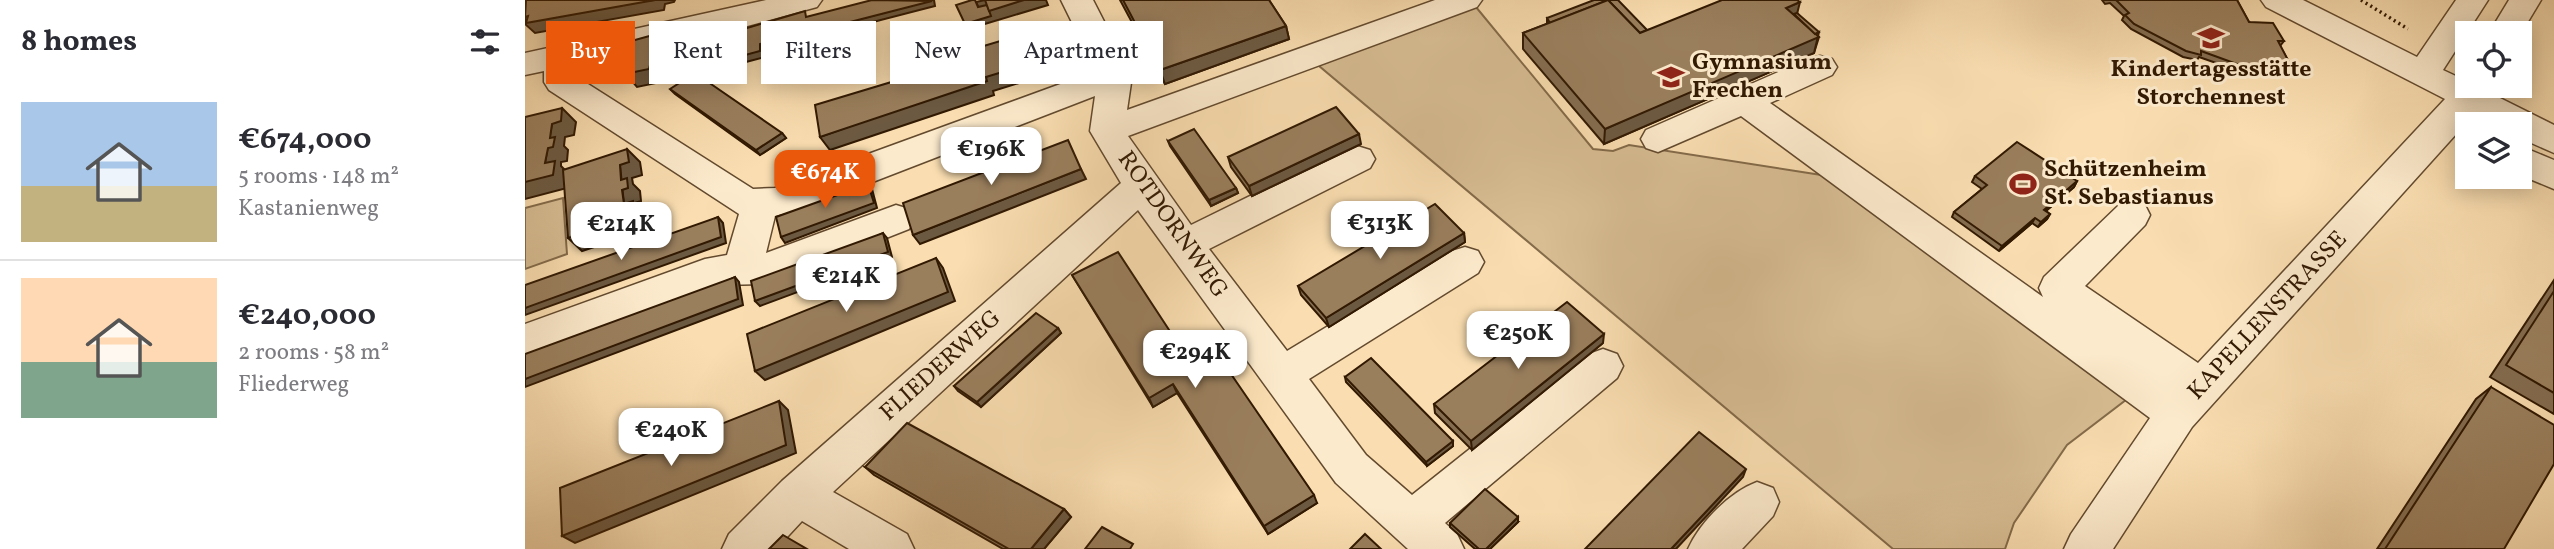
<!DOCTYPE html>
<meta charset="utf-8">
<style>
:root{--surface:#fff;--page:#f2f2f3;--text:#2b2b33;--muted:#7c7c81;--line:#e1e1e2;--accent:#ea580c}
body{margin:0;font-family:Vollkorn,serif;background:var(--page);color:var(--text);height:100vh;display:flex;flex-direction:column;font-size:26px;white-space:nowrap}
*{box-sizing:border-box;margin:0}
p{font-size:23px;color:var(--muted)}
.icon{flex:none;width:38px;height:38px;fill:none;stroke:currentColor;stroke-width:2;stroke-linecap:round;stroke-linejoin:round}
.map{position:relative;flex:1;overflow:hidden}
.details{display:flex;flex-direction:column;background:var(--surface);width:525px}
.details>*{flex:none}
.banner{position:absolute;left:21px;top:21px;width:665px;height:63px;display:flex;gap:14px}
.tools{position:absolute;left:1930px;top:21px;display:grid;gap:14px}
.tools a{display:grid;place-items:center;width:77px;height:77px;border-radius:0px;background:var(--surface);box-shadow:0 4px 18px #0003;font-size:35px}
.price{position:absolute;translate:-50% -60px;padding:0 16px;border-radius:14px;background:#fff;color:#222;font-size:23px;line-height:46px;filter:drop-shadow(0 2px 4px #0008)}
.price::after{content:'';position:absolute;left:50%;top:42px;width:21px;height:16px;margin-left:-10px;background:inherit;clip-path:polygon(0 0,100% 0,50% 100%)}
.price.selected{background:var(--accent);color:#fff}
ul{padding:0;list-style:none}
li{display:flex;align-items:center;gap:21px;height:175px;padding:0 21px}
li+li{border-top:2px solid var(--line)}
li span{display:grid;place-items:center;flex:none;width:196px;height:140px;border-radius:0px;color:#555}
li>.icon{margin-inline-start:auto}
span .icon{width:84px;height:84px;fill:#fffc;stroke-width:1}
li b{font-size:30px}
h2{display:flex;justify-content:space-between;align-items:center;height:84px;padding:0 21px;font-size:30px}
.tag{padding:0 24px;border-radius:0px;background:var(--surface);box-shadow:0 4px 18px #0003;font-size:24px;line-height:63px}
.tag.selected{background:var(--accent);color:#fff}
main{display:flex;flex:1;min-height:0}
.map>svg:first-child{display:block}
</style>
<main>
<section class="details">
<h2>8 homes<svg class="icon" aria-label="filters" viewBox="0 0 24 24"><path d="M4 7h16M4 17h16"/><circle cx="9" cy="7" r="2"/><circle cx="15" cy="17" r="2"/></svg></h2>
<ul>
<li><span style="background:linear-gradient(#a9c7e8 60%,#c2b280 0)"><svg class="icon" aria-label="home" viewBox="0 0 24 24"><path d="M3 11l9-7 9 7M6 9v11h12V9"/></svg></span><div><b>€674,000</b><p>5 rooms · 148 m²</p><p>Kastanienweg</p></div></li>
<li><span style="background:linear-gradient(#ffd9b3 60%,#7fa58c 0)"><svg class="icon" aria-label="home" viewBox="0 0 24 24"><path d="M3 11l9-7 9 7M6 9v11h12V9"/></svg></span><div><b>€240,000</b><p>2 rooms · 58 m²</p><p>Fliederweg</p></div></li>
</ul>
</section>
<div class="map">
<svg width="2029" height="549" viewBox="0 0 2029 549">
<rect width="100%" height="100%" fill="#fadeb1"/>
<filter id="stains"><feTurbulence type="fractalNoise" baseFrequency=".00286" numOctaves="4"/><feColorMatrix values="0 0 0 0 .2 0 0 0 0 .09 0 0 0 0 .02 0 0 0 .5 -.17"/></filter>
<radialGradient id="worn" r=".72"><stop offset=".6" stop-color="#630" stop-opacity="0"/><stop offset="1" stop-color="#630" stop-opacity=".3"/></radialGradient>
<g fill="#d8bd93" stroke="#846b4a" stroke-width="2">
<path d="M 946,1 L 1068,149 L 1088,151 L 1104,145 L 1309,177 L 1610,393 L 1542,445 L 1489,523 L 1480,549 L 1368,549 L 787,60 Z"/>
<path d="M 38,198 L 42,254 L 0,269 L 0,208 Z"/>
</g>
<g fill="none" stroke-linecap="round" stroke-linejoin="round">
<defs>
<g id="minor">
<path d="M 241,0 L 297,0 L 292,7 L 178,38 L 52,64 L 52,77 L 228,189 L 250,188 L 571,71 L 536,0 L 568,0 L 607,76 L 602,110 L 910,0 L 957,0 L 952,7 L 603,136 L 666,225 L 819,150 L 832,146 L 845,150 L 850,159 L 845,168 L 684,249 L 762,351 L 927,251 L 940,247 L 953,251 L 959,262 L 953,273 L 784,379 L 841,455 L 887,495 L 1064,354 L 1078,349 L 1092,354 L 1098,366 L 1092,378 L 920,523 L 932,534 L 939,549 L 883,549 L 811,483 L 613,210 L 308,492 L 382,534 L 389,549 L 324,549 L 277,521 L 251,549 L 197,549 L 204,534 L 257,481 L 596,183 L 565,131 L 570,96 L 283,207 L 250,216 L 241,253 L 371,205 L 384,209 L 390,219 L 384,229 L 255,280 L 241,284 L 196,285 L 0,357 L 0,324 L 180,259 L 202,255 L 214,214 L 24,90 L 19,82 L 19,71 L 0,75 L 0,53 Z"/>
<path d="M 1736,0 L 1778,0 L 1892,57 L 1931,0 L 1963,0 L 1918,70 L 1935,78 L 1942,76 L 1942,86 L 1964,86 L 1961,91 L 2029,125 L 2029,153 L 1995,138 L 1995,124 L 1969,124 L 1946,113 L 1933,132 L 1667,427 L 1588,549 L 1539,549 L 1546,534 L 1625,418 L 1216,116 L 1133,152 L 1121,148 L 1116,139 L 1121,130 L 1283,59 L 1295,56 L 1307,59 L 1312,67 L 1307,75 L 1245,103 L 1518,297 L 1514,288 L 1519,277 L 1594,205 L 1607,201 L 1620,205 L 1625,215 L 1620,225 L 1560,286 L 1673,363 L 1920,99 L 1741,7 Z"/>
<path d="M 1984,0 L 2016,0 L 1995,35 L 1964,33 Z"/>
<path d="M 1995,146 L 2029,160 L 2029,189 L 1995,175 Z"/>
<path d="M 1232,482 L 1248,488 L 1254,502 L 1248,516 L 1217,549 L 1163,549 C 1175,522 1205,492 1232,482 Z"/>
</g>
</defs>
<use href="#minor" stroke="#634a2e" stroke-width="3"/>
<path stroke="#311902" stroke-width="3.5" stroke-dasharray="2 3.5" stroke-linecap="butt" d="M 1836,0 L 1883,29"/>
<use href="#minor" fill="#fceacc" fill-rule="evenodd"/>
</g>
<g fill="#846d50" stroke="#311902" stroke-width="2">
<path d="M 595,0 L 744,0 L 761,26 L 764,39 L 640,84 Z"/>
<path d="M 1577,0 L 1712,0 L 1724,22 L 1759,41 L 1755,46 L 1765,64 L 1761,69 L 1734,69 L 1731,73 L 1717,72 L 1674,57 L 1672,60 L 1658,57 L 1606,29 L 1597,20 L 1599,16 L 1585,3 L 1580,4 Z"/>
<path d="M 1272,13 L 1294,37 L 1289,53 L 1079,144 L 998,49 L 998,33 L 1022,24 L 1022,18 L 1122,30 Z"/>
<path d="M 145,89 L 257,133 L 261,138 L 235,155 L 150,94 Z"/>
<path d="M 643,141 L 711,188 L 713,193 L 686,206 L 645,146 Z"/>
<path d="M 836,144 L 727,196 L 706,167 L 703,157 Z"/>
<path d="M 1450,176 L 1552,181 L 1549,187 L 1521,211 L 1525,214 L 1522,219 L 1513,227 L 1507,223 L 1474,251 L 1427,217 L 1429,212 L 1457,189 L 1447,182 Z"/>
<path d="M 939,233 L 940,242 L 804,327 L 776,295 L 773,286 Z"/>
<path d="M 547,275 L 671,371 L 792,503 L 743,534 L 652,393 L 628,407 Z"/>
<path d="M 2029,280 L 2029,414 L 1965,377 Z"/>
<path d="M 533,328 L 536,333 L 456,407 L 433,391 L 429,386 Z"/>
<path d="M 1078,343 L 947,450 L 910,413 L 909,404 Z"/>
<path d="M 820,377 L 928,441 L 928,446 L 902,466 L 821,382 Z"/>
<path d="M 1966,387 L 1979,549 L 1852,549 L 1951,399 Z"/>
<path d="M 340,467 L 539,509 L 546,517 L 519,549 L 478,549 L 349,475 Z"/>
<path d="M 993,522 L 965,549 L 950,549 L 925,527 L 925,523 Z"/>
</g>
<g fill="#6c5941" stroke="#311902" stroke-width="2">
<path d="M 130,0 L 150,0 L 149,2 L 140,4 L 139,10 L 10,33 L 0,24 L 0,14 Z"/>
<path d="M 407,0 L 409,0 L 410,6 L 286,38 L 287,46 L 263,52 L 259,46 L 282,33 Z"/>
<path d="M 460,0 L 521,0 L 523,5 L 443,29 L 440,24 L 456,13 L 451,2 Z"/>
<path d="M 1275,2 L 1271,18 L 1261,8 Z"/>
<path d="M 187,24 L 197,37 L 195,65 L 136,78 L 136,82 L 112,87 L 101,74 L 97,75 L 85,61 L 95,59 L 102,63 L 125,65 Z"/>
<path d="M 532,24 L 549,66 L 468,91 L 469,95 L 305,150 L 295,137 L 461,77 Z"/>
<path d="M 761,26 L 764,39 L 640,84 L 635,70 Z"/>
<path d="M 1294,32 L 1289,53 L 1079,144 L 1080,129 Z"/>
<path d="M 259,38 L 263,44 L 239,50 L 240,57 L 217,63 L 213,57 L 235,44 Z"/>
<path d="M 37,108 L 51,122 L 49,135 L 40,137 L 39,146 L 43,150 L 42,161 L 36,162 L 36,166 L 44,174 L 42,188 L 0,199 L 0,182 L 20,163 L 27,124 Z"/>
<path d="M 257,133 L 261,138 L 235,155 L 231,150 Z"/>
<path d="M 834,134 L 836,144 L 727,196 L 724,186 Z"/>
<path d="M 102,149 L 115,162 L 117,175 L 107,178 L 108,184 L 115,191 L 116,201 L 110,203 L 121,214 L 123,229 L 57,251 L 43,238 L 99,204 L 95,165 Z"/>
<path d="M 556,169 L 561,179 L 395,244 L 388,235 Z"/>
<path d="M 1552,181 L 1549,187 L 1516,215 L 1519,210 Z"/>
<path d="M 343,184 L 347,189 L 352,208 L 260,243 L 256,237 Z"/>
<path d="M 711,188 L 713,193 L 686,206 L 684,200 Z"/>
<path d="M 1525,214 L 1522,219 L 1513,227 L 1516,222 Z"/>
<path d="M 193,217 L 198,223 L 201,243 L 0,315 L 0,308 Z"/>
<path d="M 1510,218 L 1507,223 L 1474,251 L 1477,246 Z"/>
<path d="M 358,233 L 362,238 L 367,257 L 235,306 L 230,301 Z"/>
<path d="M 939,233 L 940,242 L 804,327 L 801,318 Z"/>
<path d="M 411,258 L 418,268 L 430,301 L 240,380 L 230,371 Z"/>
<path d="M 210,277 L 214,282 L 218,305 L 0,387 L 0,379 Z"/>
<path d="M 533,328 L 536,333 L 456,407 L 452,402 Z"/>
<path d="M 1079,334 L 1078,343 L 947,450 L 946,441 Z"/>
<path d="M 648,384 L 652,393 L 628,407 L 624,398 Z"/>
<path d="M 254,401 L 263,410 L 271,453 L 50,543 L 37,536 Z"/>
<path d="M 928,441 L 928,446 L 902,466 L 901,462 Z"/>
<path d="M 1221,469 L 1218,477 L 1151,549 L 1146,549 Z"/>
<path d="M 789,495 L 792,503 L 743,534 L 739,526 Z"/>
<path d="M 539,509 L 546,517 L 519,549 L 506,549 Z"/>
<path d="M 993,517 L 993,522 L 965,549 L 961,549 Z"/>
</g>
<g fill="#9a7f5d" stroke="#311902" stroke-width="2">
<path d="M 1,0 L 130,0 L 1,23 L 3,16 L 0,17 Z"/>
<path d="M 347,0 L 407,1 L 282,33 L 283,40 L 259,46 L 259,38 L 235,44 L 235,51 L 213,57 L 212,31 L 280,11 L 281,17 Z"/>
<path d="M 447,0 L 450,0 L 453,7 L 462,5 L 466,16 L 440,24 L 431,5 Z"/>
<path d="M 460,0 L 499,0 L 464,11 Z"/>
<path d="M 598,0 L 744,0 L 761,26 L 635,70 Z"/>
<path d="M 1069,0 L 1093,0 L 1122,30 L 1115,33 L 1083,0 L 1025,23 L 1022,18 Z"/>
<path d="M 1083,0 L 1115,33 L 1197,0 L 1272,0 L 1275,2 L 1261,8 L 1294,37 L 1080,129 L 998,33 Z"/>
<path d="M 1591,0 L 1712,0 L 1724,22 L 1748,23 L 1759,41 L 1753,41 L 1765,64 L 1734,63 L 1735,67 L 1720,67 L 1676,51 L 1676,55 L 1661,51 L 1609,24 L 1600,15 L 1604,13 Z"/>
<path d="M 1272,13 L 1294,32 L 1290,34 L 1269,14 Z"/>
<path d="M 187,24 L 185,51 L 125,65 L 124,69 L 100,74 L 102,63 L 94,65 L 95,59 L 85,61 L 88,46 L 139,32 L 138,35 L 150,33 L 151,29 L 166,26 L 166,28 Z"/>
<path d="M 532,24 L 543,52 L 461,77 L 462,81 L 295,137 L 290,105 L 373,80 L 372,76 L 453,52 L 452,48 Z"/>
<path d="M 170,73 L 257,133 L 231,150 L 145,89 Z"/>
<path d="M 811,107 L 834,134 L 724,186 L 703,157 Z"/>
<path d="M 37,108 L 36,121 L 27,124 L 25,138 L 30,137 L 28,147 L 23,148 L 20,163 L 30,161 L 28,175 L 0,182 L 0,117 Z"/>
<path d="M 669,129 L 711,188 L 684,200 L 643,141 Z"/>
<path d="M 543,140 L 556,169 L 388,235 L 378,203 Z"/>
<path d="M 1492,142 L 1552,181 L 1519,210 L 1525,214 L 1516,222 L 1510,218 L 1477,246 L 1429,212 L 1462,185 L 1450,176 Z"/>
<path d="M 102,149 L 104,162 L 95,165 L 96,180 L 102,178 L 103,188 L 97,190 L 99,204 L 108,201 L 109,215 L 43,238 L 38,170 Z"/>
<path d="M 343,184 L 349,203 L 256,237 L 251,217 Z"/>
<path d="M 910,204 L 939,233 L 801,318 L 773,286 Z"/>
<path d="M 193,217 L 196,237 L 0,308 L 0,285 Z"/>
<path d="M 358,233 L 363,252 L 230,301 L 226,281 Z"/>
<path d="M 593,252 L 671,371 L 695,358 L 789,495 L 739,526 L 648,384 L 624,398 L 547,275 Z"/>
<path d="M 411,258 L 423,292 L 230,371 L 222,334 Z"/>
<path d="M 210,277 L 213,299 L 0,379 L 0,354 Z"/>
<path d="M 2029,291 L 2029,393 L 1981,365 Z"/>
<path d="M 1042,302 L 1079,334 L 946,441 L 909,404 Z"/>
<path d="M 511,313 L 533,328 L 452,402 L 429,386 Z"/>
<path d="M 846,358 L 928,441 L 901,462 L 820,377 Z"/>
<path d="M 1966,387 L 2029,425 L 2029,464 L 1979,549 L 1860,549 Z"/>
<path d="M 254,401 L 261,445 L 37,536 L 35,488 Z"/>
<path d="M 382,423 L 539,509 L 506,549 L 484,549 L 340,467 Z"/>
<path d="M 1174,432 L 1221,469 L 1146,549 L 1060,549 Z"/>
<path d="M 960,489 L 993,517 L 961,549 L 954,549 L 925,523 Z"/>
<path d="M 577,527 L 608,544 L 605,549 L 560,549 Z"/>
<path d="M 840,534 L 856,549 L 825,549 Z"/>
<path d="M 258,535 L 282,549 L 244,549 Z"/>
</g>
<defs>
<symbol id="school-bare" viewBox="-9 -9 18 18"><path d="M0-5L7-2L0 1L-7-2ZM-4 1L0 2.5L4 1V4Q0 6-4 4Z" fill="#8f2418" stroke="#fceacc" stroke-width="2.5" paint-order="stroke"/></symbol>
<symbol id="stadium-bare" viewBox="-9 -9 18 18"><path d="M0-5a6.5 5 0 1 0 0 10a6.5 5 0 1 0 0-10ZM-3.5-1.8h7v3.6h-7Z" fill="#8f2418" stroke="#fceacc" stroke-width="2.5" paint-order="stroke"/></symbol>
</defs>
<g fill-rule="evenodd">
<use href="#school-bare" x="1667" y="19" width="38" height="38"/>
<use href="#school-bare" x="1127" y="58" width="38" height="38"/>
<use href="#stadium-bare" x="1479" y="165" width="38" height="38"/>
</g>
<g text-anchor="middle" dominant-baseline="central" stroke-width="6" stroke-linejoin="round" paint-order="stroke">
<g font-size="24" font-weight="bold" fill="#311902" stroke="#fceacc" text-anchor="start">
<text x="1167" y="63">Gymnasium<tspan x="1167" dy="28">Frechen</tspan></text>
<text x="1686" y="70" text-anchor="middle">Kindertagesstätte<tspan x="1686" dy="28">Storchennest</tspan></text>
<text x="1519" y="170">Schützenheim<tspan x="1519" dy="28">St. Sebastianus</tspan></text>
</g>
<g font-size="24" fill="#311902" stroke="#fceacc">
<text transform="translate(647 225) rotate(55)">ROTDORNWEG</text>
<text transform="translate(1743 316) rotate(-47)">KAPELLENSTRASSE</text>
<text transform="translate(416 366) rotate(-42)">FLIEDERWEG</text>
</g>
</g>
<rect width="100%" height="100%" filter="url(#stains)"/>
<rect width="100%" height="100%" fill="url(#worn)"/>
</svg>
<div class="tools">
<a><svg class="icon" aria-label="locate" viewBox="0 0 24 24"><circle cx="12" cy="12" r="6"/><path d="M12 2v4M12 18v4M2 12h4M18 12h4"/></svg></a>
<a><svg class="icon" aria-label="layers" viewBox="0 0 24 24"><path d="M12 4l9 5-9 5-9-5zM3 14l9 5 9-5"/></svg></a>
</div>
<b class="price" style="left:466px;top:187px">€196K</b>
<b class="price selected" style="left:300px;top:210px">€674K</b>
<b class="price" style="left:855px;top:261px">€313K</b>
<b class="price" style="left:96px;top:262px">€214K</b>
<b class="price" style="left:321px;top:314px">€214K</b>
<b class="price" style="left:993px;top:371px">€250K</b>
<b class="price" style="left:670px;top:390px">€294K</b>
<b class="price" style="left:146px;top:468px">€240K</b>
<div class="banner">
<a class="tag selected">Buy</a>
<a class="tag">Rent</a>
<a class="tag">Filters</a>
<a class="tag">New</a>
<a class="tag">Apartment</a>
</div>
</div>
</main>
